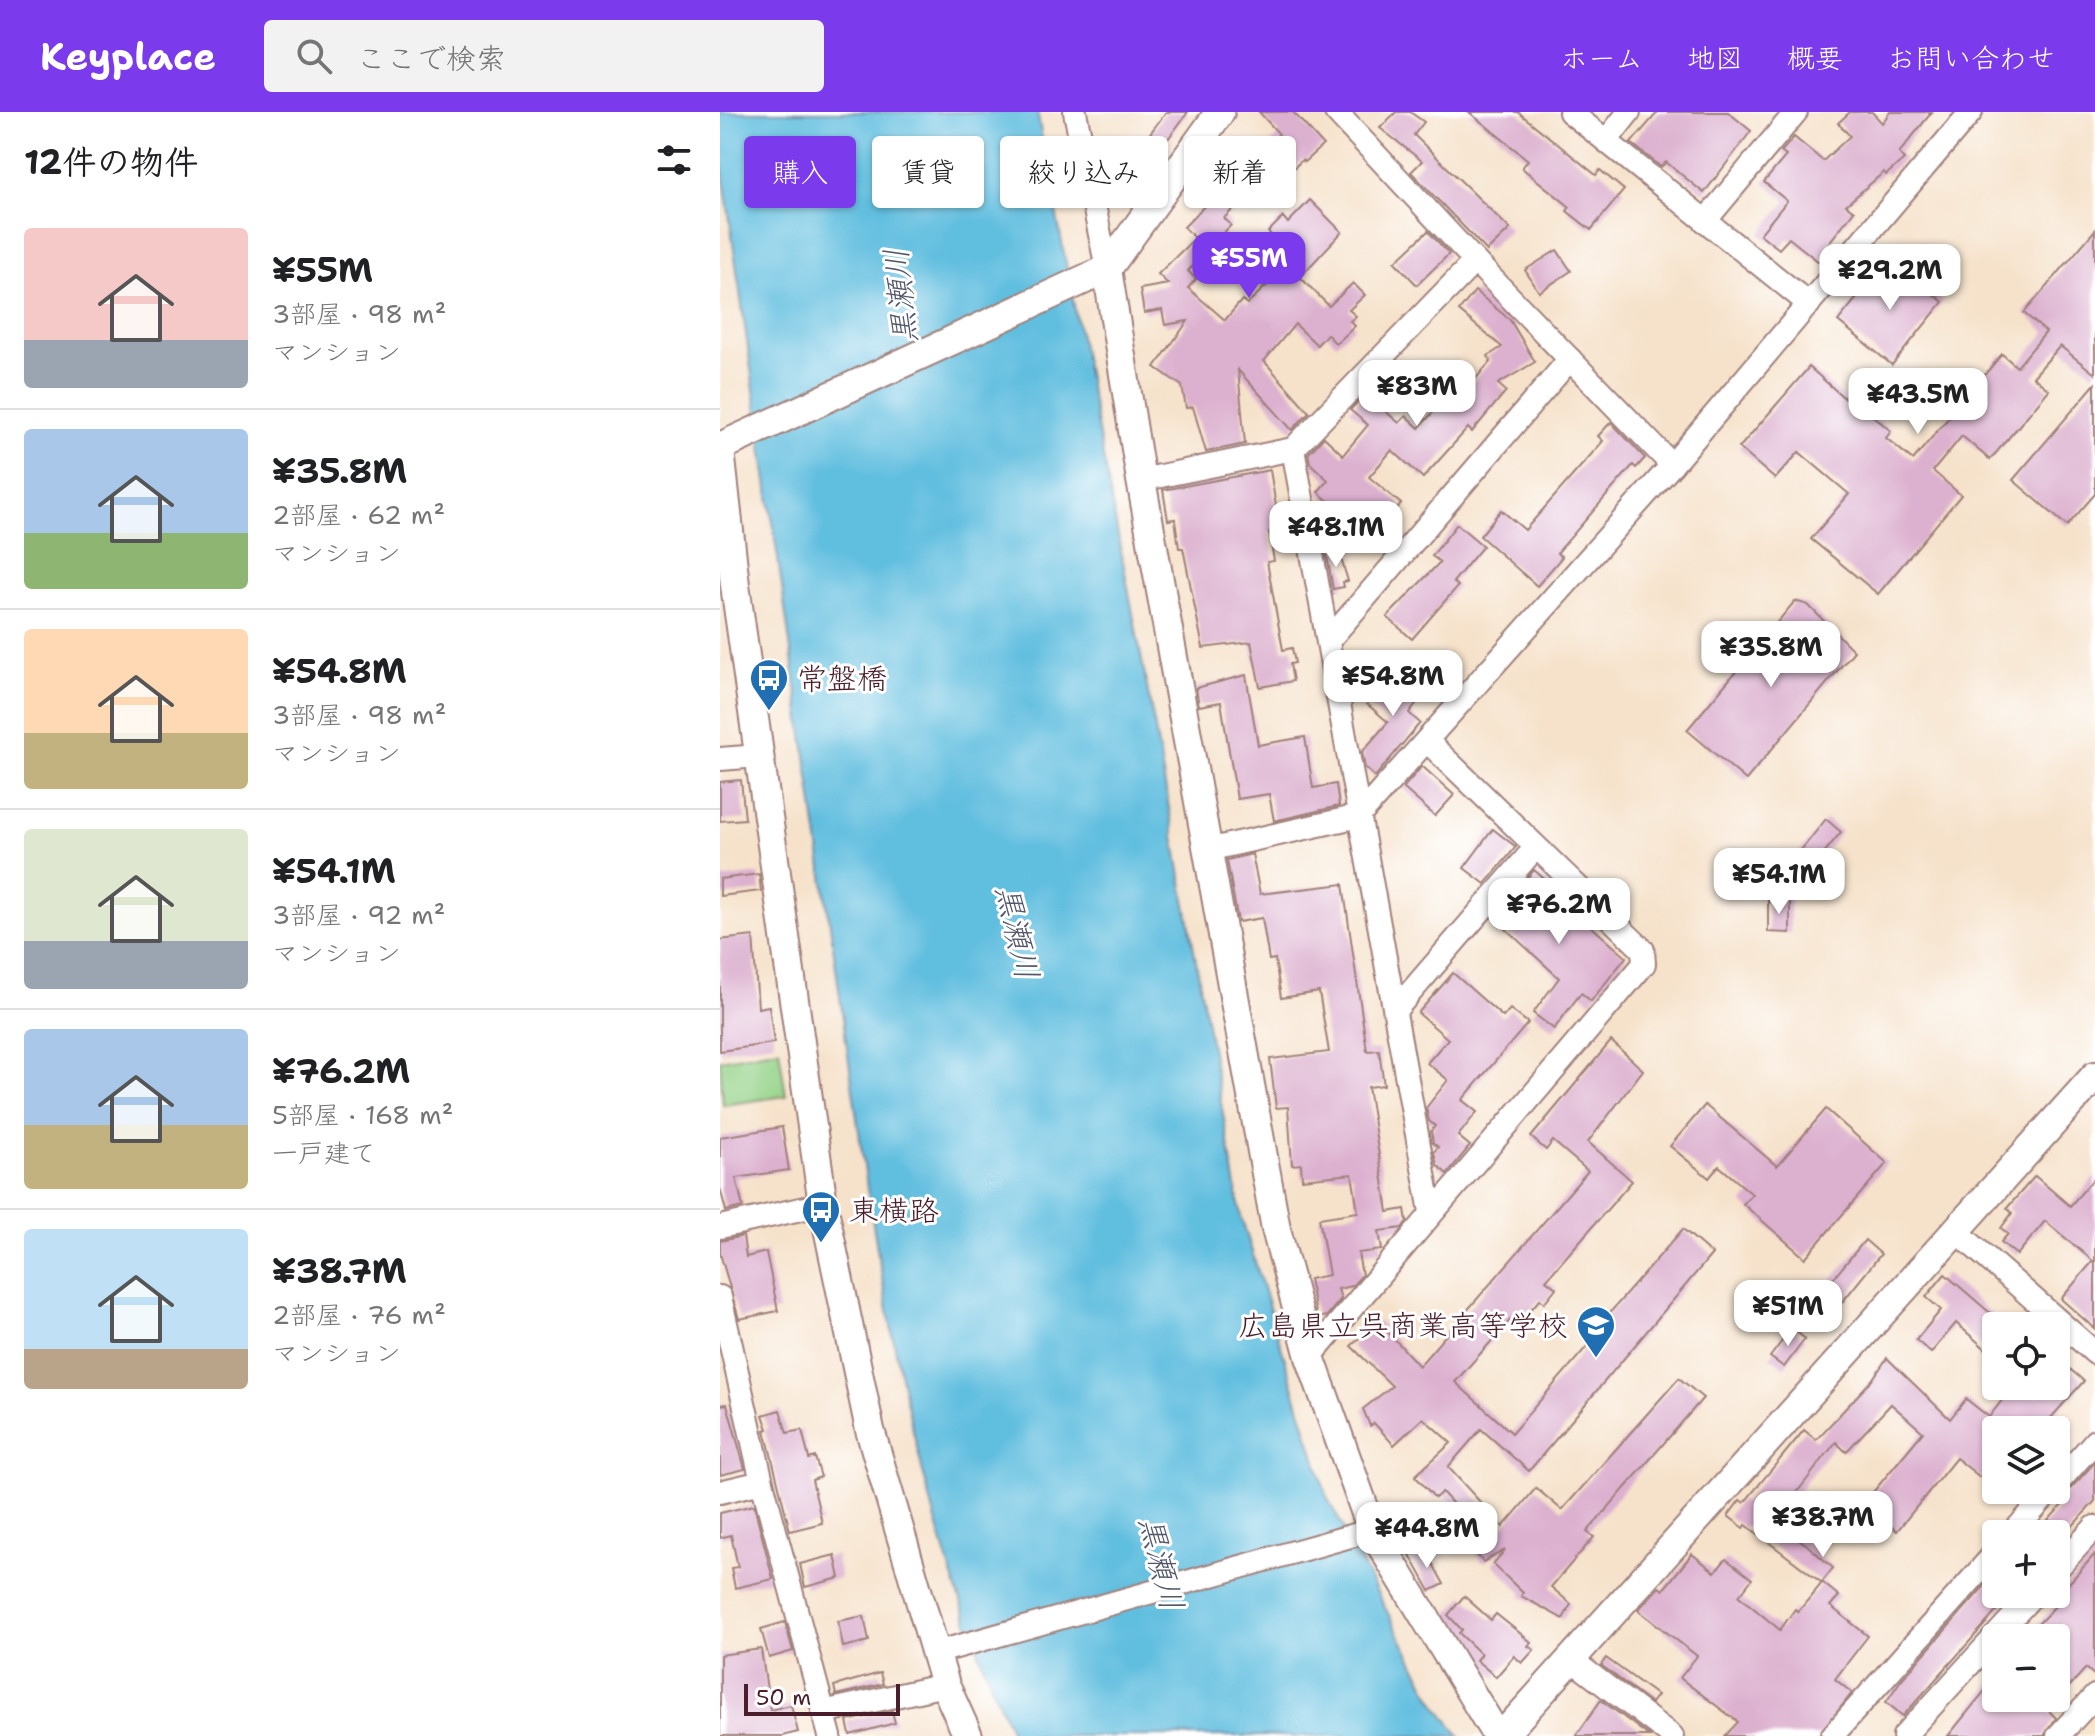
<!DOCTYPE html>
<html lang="ja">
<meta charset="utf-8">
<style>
:root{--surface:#fff;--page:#f2f2f2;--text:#202124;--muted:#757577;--line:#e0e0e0;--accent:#7c3aed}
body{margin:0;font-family:"Shantell Sans","Klee One",sans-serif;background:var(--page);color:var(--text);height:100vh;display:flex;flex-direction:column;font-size:30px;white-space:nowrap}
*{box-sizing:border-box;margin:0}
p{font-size:26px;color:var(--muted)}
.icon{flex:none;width:44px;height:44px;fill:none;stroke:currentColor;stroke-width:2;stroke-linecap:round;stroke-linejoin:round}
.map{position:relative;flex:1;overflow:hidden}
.sheet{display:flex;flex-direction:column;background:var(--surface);width:720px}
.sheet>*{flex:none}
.hud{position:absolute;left:24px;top:24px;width:760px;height:72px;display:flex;gap:16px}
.buttons{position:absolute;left:1262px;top:1200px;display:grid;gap:16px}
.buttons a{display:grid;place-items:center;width:88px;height:88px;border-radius:8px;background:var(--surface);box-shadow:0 2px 6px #0004;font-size:40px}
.scale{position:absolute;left:24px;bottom:20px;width:156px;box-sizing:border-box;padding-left:8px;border:4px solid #4a1f2b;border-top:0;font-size:22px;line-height:28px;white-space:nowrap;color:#4a1f2b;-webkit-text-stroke:6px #fff;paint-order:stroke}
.price{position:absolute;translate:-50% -68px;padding:0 18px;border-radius:16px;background:#fff;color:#222;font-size:26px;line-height:52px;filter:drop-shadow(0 2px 4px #0008)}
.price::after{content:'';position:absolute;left:50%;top:48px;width:24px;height:18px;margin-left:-12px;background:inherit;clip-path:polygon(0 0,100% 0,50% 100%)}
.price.active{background:var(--accent);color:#fff}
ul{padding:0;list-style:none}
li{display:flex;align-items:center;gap:24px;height:200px;padding:0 24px}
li+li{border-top:2px solid var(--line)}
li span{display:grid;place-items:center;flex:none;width:224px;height:160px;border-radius:8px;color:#555}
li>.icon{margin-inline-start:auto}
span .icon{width:96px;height:96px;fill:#fffc;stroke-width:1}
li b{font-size:34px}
h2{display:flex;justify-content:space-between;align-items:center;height:96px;padding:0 24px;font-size:34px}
.tag{padding:0 28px;border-radius:8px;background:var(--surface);box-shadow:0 2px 6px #0004;font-size:28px;line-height:72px}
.tag.active{background:var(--accent);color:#fff}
header{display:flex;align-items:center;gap:48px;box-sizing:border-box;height:112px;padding:0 40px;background:var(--accent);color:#fff}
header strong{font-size:38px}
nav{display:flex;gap:44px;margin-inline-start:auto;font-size:28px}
.search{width:560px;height:72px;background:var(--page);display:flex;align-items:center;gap:20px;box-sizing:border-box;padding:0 28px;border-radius:8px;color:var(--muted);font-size:30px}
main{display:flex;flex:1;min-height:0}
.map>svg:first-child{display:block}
</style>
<header>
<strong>Keyplace</strong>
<div class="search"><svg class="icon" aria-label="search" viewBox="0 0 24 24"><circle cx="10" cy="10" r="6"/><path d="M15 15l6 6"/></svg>ここで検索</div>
<nav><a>ホーム</a><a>地図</a><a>概要</a><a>お問い合わせ</a></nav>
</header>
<main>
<section class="sheet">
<h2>12件の物件<svg class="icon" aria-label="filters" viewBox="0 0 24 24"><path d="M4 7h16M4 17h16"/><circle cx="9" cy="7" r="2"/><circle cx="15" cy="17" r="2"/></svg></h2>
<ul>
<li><span style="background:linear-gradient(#f6c9c9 70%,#9aa5b1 0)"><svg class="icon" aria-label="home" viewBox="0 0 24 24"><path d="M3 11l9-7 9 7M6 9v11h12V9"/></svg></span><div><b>¥55M</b><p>3部屋 · 98 m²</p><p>マンション</p></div></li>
<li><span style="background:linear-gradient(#a9c7e8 65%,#8fb573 0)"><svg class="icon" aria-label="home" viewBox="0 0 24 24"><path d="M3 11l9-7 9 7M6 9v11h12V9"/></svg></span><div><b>¥35.8M</b><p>2部屋 · 62 m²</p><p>マンション</p></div></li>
<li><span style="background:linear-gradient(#ffd9b3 65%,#c2b280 0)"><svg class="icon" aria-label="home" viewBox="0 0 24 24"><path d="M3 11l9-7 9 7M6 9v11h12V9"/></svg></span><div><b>¥54.8M</b><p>3部屋 · 98 m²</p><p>マンション</p></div></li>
<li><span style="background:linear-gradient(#dfe7d0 70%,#9aa5b1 0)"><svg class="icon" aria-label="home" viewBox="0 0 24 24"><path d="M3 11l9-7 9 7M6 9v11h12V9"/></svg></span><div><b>¥54.1M</b><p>3部屋 · 92 m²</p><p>マンション</p></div></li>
<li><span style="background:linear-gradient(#a9c7e8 60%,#c2b280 0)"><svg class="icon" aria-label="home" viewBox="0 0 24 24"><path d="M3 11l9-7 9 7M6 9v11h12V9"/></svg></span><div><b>¥76.2M</b><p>5部屋 · 168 m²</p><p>一戸建て</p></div></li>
<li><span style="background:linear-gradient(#bfe0f5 75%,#b9a48a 0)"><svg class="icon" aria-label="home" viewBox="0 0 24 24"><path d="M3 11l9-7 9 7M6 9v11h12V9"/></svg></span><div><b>¥38.7M</b><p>2部屋 · 76 m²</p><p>マンション</p></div></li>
</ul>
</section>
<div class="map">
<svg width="1375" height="1624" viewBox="0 0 1375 1624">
<rect width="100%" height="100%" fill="#fff"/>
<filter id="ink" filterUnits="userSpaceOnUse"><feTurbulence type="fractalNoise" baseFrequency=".0125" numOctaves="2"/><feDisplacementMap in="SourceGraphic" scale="16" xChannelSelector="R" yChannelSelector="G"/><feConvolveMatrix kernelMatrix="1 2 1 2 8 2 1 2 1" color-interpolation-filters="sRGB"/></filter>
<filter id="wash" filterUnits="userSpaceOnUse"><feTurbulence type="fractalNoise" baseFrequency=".006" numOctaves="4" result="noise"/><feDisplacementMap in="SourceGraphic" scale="32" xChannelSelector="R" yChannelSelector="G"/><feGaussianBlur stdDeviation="1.8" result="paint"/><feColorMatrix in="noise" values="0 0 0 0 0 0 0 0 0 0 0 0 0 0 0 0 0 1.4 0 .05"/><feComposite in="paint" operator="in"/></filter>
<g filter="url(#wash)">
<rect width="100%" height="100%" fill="#f6e2cb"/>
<path fill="#94d288" stroke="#6f785a" stroke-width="2" d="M 59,937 L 66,984 L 3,993 L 0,948 Z"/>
<path fill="#60bedf" stroke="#556e85" stroke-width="2" d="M 0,0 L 317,0 L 435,617 L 521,1104 L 607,1385 L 715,1591 L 740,1624 L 293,1624 C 180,1372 150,1097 112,827 C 75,564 38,301 0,39 Z"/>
<g id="blocks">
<g fill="#dcb0cf">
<path d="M 446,0 L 468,0 L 407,82 L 393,71 Z"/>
<path d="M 539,0 L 573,0 L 603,33 L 584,50 L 582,48 L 546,83 L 537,74 L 504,106 L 511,113 L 468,159 L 476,167 L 468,176 L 505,208 L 522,188 L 527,192 L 576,146 L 548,120 L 563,105 L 568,111 L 590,88 L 622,120 L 580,165 L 609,194 L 633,171 L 645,183 L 629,198 L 636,204 L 630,209 L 635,214 L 616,232 L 607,222 L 597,233 L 575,212 L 544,249 L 589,300 L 572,318 L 518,258 L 525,332 L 486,340 L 473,295 L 466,296 L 462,274 L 435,255 L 468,209 L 445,213 L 442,198 L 424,201 L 420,177 L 448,172 L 438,162 L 475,126 L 464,115 L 494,84 L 492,82 L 514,60 L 518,63 L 559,22 Z"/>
<path d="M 676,0 L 690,0 L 704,10 L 694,23 L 790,117 L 767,139 L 691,60 L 702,49 L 660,16 Z"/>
<path d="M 749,0 L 798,0 L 876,63 L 880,58 L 904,78 L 871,118 L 847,99 L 850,95 L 802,56 L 808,48 Z"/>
<path d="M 938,0 L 1008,0 L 1031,19 L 984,81 L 946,50 L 941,55 L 911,31 Z"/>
<path d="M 1130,0 L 1152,0 L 1162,11 L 1170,0 L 1212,0 L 1179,41 L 1184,47 L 1166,63 L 1164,60 L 1126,93 L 1134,99 L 1108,132 L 1111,135 L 1099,150 L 1069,126 L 1059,137 L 1040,122 L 1067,89 L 1044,70 L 1066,44 L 1061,40 L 1074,25 L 1103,49 L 1130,24 L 1118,11 Z"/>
<path d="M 1375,118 L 1375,262 L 1340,234 L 1313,265 L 1329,278 L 1270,348 L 1242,324 L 1213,359 L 1241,383 L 1158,482 L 1091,427 L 1129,382 L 1079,340 L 1055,367 L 1019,336 L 1089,255 L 1130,291 L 1133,287 L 1171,319 L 1166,326 L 1193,348 L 1282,242 L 1297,255 L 1326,220 L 1304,201 Z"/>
<path d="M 708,119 L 729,142 L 697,173 L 675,150 Z"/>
<path d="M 837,138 L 851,159 L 819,180 L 805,158 Z"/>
<path d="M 1169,146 L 1223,190 L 1172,253 L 1118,209 Z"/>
<path d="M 755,179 L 790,208 L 815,250 L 778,272 L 786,279 L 752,320 L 748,316 L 703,366 L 672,338 L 649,365 L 681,392 L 652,427 L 598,380 L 608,368 L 590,351 L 588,342 L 604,325 L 623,343 L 648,313 L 630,298 L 645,282 L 679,311 L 686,304 L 699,316 L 729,282 L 732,284 L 740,273 L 746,278 L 771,249 L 768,244 L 782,235 L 739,199 Z"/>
<path d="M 1375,272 L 1375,382 L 1347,414 L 1293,368 Z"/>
<path d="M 891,310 L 925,346 L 916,356 L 913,353 L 837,441 L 842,445 L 817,474 L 760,424 L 781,398 L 805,418 L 883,329 L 878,324 Z"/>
<path d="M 550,358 L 560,418 L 549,420 L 554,449 L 547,450 L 563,538 L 572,536 L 575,551 L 570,552 L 573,569 L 540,575 L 531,530 L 483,536 L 463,436 L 459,436 L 455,407 L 448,408 L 443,378 Z"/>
<path d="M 737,412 L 763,434 L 733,470 L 738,474 L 692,527 L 667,505 L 720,450 L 712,444 Z"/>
<path d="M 618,437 L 628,469 L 623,470 L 624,475 L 613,477 L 606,439 Z"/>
<path d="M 1075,489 L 1088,493 L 1134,539 L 1026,668 L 967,618 Z"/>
<path d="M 678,553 L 708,576 L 689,601 L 700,611 L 655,665 L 645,656 L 642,640 L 668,610 L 647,592 Z"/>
<path d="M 526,563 L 538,633 L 585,625 L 593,676 L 616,672 L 619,694 L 554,709 L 549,682 L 517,687 L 501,590 L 479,594 L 476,576 Z"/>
<path d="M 702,654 L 734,683 L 715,704 L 683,676 Z"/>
<path d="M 21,668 L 25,707 L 0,709 L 0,670 Z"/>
<path d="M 1106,707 L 1121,720 L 1073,779 L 1058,767 Z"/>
<path d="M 773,717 L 796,735 L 765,772 L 744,756 Z"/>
<path d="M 532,742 L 540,782 L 623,772 L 647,939 L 659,938 L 664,973 L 648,975 L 668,1100 L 685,1097 L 687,1109 L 682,1116 L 659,1119 L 662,1138 L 638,1141 L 642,1163 L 632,1174 L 618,1177 L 621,1187 L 607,1204 L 597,1206 L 589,1167 L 609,1163 L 599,1106 L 638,1100 L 632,1062 L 582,1067 L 581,1052 L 572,1053 L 568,995 L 556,996 L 550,947 L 609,940 L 599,880 L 561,886 L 555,847 L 549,848 L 542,806 L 518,810 L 507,748 Z"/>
<path d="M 814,758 L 842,782 L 839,786 L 906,845 L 871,889 L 861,881 L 834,917 L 813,901 L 839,866 L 774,806 Z"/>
<path d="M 39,762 L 41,779 L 0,784 L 0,767 Z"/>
<path d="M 1048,787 L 1070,787 L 1070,821 L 1048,820 Z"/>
<path d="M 33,824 L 38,896 L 49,894 L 54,931 L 0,939 L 0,828 Z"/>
<path d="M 733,861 L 783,905 L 790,897 L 808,911 L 742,988 L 757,1000 L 738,1024 L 750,1034 L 727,1062 L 717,1053 L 714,1040 L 718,1035 L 713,1031 L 711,1019 L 715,1014 L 709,1009 L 706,996 L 728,968 L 707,951 L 728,927 L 698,901 Z"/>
<path d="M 891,929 L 923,958 L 868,1030 L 912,1069 L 826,1168 L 836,1176 L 824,1191 L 820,1187 L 801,1209 L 793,1205 L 735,1270 L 792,1321 L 870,1231 L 866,1228 L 963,1117 L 992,1142 L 809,1359 L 761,1317 L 728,1355 L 783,1415 L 816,1376 L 842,1398 L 959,1266 L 983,1286 L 867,1420 L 874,1425 L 831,1475 L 851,1492 L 843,1507 L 801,1484 L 803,1481 L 773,1452 L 785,1438 L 763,1450 L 752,1437 L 761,1428 L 742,1407 L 745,1405 L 722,1380 L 715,1386 L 695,1364 L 731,1331 L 703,1306 L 674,1333 L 654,1311 L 650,1314 L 643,1297 L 672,1274 L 631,1234 L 658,1209 L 699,1254 L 868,1059 L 833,1029 L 826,1038 L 811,1025 Z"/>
<path d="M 985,993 L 1057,1054 L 1106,997 L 1167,1051 L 1085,1146 L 1023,1092 L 1032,1082 L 999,1054 L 989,1066 L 950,1034 Z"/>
<path d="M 62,1015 L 69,1058 L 16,1066 L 23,1095 L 6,1099 L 0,1076 L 0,1025 Z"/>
<path d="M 1315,1064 L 1350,1094 L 1375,1065 L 1375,1217 L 1341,1187 L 1373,1149 L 1325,1109 L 1297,1143 L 1281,1130 L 1288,1122 L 1281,1116 L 1292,1101 L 1287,1096 Z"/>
<path d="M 23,1124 L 26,1145 L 46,1140 L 58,1199 L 19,1207 L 0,1141 L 0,1129 Z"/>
<path d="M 1145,1128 L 1161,1142 L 1115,1199 L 1098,1185 Z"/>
<path d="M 1225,1162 L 1276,1206 L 1276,1246 L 1236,1211 L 1211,1241 L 1196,1228 L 1221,1198 L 1206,1185 Z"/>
<path d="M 1072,1216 L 1085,1227 L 1064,1255 L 1050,1245 Z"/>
<path d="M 1167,1246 L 1230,1307 L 1246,1287 L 1269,1305 L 1293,1274 L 1304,1274 L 1318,1285 L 1327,1274 L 1336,1274 L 1336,1263 L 1344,1252 L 1364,1269 L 1320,1318 L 1276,1318 L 1276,1378 L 1236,1346 L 1177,1419 L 1144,1391 L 1203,1320 L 1171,1292 L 1126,1340 L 1116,1330 L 1054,1410 L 1087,1433 L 1113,1456 L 1102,1470 L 1119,1484 L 1110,1494 L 1148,1524 L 1115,1567 L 1132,1581 L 1098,1624 L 1005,1624 L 1018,1610 L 960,1566 L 977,1544 L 918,1498 L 939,1475 L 943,1478 L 972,1442 L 995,1460 L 1006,1447 L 1032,1467 L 1019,1484 L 1060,1518 L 1075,1497 L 1078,1500 L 1102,1471 L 1026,1413 L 1024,1416 L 1008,1404 L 1020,1388 L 1024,1391 L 1084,1318 L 1096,1328 L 1152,1268 Z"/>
<path d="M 7,1292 L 25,1357 L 0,1363 L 0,1293 Z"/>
<path d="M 60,1298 L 67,1321 L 82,1318 L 89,1347 L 95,1345 L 101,1365 L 92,1368 L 102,1411 L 70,1419 L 45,1318 L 48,1317 L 43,1303 Z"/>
<path d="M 1375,1350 L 1375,1389 L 1340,1428 L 1336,1422 L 1316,1422 L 1343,1392 L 1340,1389 L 1343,1385 Z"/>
<path d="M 34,1393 L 53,1467 L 15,1476 L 11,1456 L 18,1455 L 11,1423 L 0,1426 L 0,1401 Z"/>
<path d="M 704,1436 L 724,1472 L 710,1479 L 690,1443 Z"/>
<path d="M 1375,1442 L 1375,1564 L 1366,1556 L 1328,1598 L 1336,1606 L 1324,1624 L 1228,1624 L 1276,1565 L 1276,1586 L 1336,1586 L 1336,1526 L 1317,1526 L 1324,1518 L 1318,1512 L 1339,1490 L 1335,1487 Z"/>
<path d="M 115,1443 L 120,1466 L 85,1475 L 80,1452 Z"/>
<path d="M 1276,1461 L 1276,1482 L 1292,1482 L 1183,1604 L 1166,1590 L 1181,1568 Z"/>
<path d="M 744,1484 L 771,1508 L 776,1502 L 811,1530 L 808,1534 L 814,1538 L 802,1551 L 794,1544 L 776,1565 L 756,1548 L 761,1542 L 739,1521 L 742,1518 L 728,1503 Z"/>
<path d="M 144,1504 L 149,1529 L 123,1535 L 118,1509 Z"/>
<path d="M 65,1510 L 73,1539 L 49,1546 L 41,1517 Z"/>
<path d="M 41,1537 L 50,1598 L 71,1593 L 78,1620 L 62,1624 L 0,1624 L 0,1543 Z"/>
<path d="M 886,1546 L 937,1583 L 931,1591 L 881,1553 Z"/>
<path d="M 160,1561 L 163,1572 L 116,1583 L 114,1574 Z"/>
<path d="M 881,1588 L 929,1624 L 856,1624 Z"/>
<path d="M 172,1599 L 175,1611 L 130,1623 L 127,1609 Z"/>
</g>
</g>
</g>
<g filter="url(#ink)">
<use href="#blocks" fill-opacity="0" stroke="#a0807b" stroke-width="2"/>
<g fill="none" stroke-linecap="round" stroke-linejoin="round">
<defs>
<g id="minor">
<path d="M 355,0 L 387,157"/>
<path d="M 616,0 L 755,149"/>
<path d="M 850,0 L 1089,192"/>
<path d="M 886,29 L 909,0"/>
<path d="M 985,109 L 1076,0"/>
<path d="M 573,337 L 711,1100"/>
<path d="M 421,368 L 573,337 L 755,149 L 952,353"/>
<path d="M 609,528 L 850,247"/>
<path d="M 0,647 L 39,644"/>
<path d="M 487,738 L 639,704 L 952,353 L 1251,0"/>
<path d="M 677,896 L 815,736"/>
<path d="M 0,1115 L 103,1092"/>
<path d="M 1234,1117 L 1375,1241"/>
<path d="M 0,1185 L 42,1370 L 110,1624"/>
<path d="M 590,1245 L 924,852 L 923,838 L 707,629"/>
<path d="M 1336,1373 L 1375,1329"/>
<path d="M 0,1380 L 42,1370"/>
<path d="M 1292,1422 L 1331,1378"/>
<path d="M 1336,1458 L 1375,1415"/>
<path d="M 215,1541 L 652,1418"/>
<path d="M 849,1546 L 952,1624"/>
<path d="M 103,1600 L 225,1573"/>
<path d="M 1112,1624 L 1276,1440"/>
<path d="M 1184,1624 L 1314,1482"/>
<path d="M 1338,1624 L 1375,1584"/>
</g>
<g id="tertiary">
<path d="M 387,157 L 421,368 L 556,1117 L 590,1245 L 652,1418 L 777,1624"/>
<path d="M 0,335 L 387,157 L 500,0"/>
<path d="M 0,338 L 15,473 L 103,1092 L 150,1318 L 225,1573 L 248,1624"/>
<path d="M 782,1624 L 1375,964"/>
</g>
</defs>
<use href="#minor" stroke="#a0807b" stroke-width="26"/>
<use href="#tertiary" stroke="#a0807b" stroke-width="32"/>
<use href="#minor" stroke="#fff" stroke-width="22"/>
<use href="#tertiary" stroke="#fff" stroke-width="28"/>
</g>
</g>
<defs>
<symbol id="bus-pin" viewBox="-11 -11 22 30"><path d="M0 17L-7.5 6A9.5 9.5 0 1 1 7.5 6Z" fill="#1f6fb2" stroke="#fff"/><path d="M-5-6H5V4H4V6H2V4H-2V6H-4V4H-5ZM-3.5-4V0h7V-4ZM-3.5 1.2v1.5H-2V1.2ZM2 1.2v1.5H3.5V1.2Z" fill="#fff"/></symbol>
<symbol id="school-pin" viewBox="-11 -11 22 30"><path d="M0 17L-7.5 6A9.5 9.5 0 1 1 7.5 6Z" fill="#1f6fb2" stroke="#fff"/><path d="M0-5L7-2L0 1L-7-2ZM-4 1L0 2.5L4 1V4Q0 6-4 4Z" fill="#fff"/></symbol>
</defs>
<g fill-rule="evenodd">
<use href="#bus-pin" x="27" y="544" width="44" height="60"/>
<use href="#bus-pin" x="79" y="1076" width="44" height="60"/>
<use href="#school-pin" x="854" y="1191" width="44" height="60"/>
</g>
<g text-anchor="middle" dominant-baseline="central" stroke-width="6" stroke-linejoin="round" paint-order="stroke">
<g font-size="30" fill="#4a1f2b" stroke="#fff" text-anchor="start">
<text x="77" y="566">常盤橋</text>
<text x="129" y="1098">東横路</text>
<text x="848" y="1213" text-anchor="end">広島県立呉商業高等学校</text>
</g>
<g font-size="32" font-style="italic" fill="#52576a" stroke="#fff">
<text transform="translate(180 184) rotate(-96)">黒瀬川</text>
<text transform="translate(298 820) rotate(77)">黒瀬川</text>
<text transform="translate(442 1451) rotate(76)">黒瀬川</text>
</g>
</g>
</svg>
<div class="buttons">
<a><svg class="icon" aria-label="locate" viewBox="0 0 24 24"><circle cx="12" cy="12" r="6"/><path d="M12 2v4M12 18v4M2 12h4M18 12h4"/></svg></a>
<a><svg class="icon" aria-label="layers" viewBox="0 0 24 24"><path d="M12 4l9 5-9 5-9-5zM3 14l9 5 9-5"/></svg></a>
<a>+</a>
<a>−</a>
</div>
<div class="scale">50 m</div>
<b class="price active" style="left:529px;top:188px">¥55M</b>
<b class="price" style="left:1170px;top:200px">¥29.2M</b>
<b class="price" style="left:697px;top:316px">¥83M</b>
<b class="price" style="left:1198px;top:324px">¥43.5M</b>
<b class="price" style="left:616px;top:457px">¥48.1M</b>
<b class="price" style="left:1051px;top:577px">¥35.8M</b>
<b class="price" style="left:673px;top:606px">¥54.8M</b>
<b class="price" style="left:1059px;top:804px">¥54.1M</b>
<b class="price" style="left:839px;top:834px">¥76.2M</b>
<b class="price" style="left:1068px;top:1236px">¥51M</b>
<b class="price" style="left:1103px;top:1447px">¥38.7M</b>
<b class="price" style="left:707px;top:1458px">¥44.8M</b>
<div class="hud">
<a class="tag active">購入</a>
<a class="tag">賃貸</a>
<a class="tag">絞り込み</a>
<a class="tag">新着</a>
</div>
</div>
</main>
